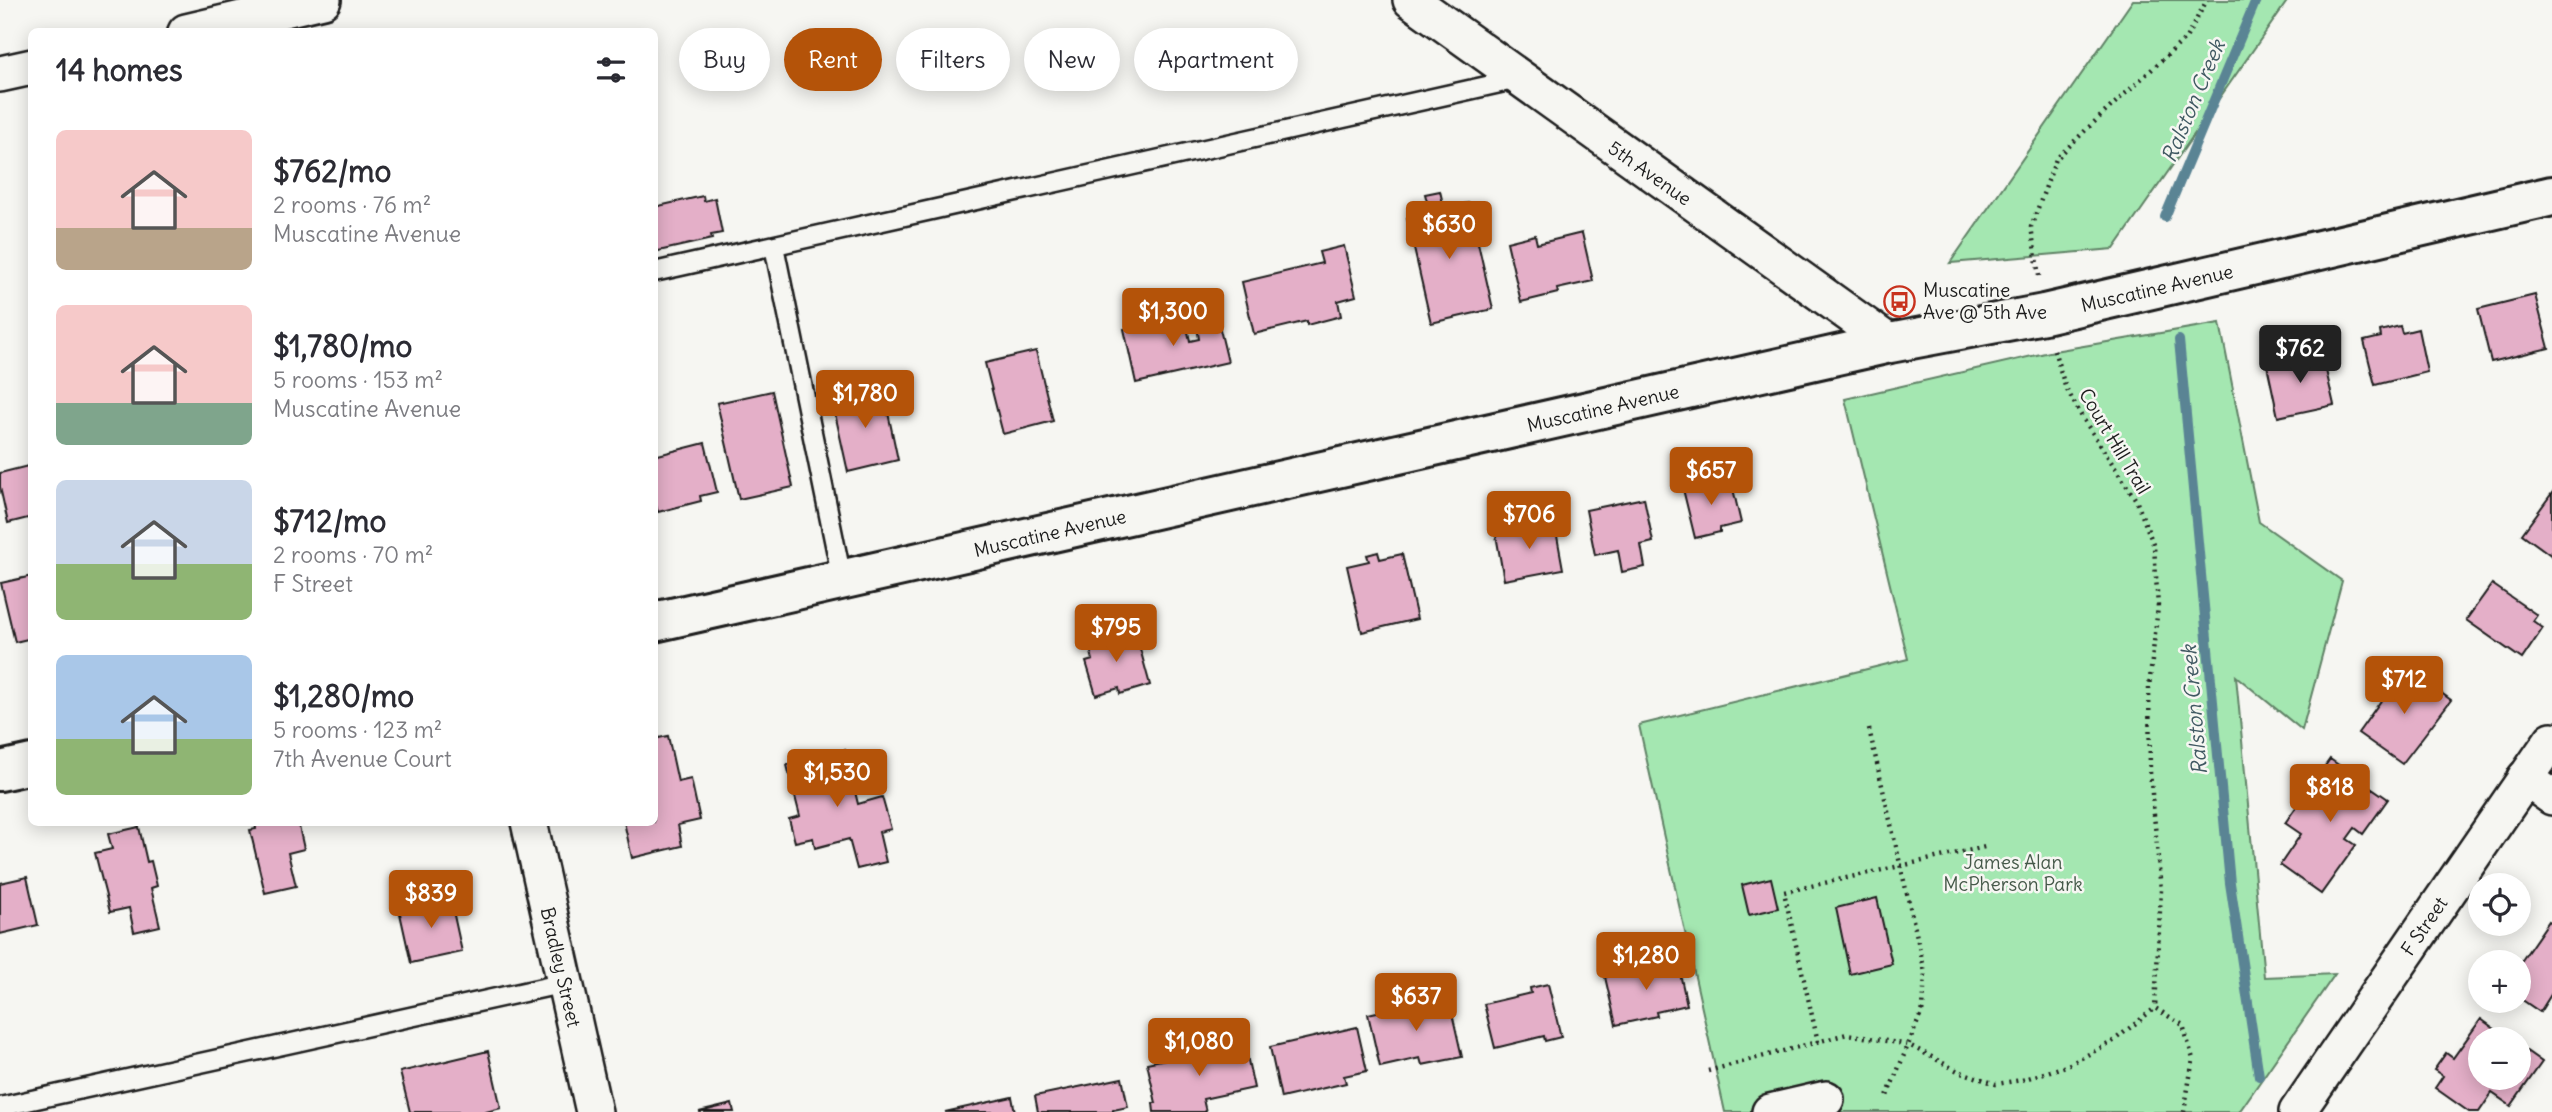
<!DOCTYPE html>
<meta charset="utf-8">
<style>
:root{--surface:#fff;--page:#f2f2f3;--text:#2b2b33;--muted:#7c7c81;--accent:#b45309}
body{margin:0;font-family:Delius,sans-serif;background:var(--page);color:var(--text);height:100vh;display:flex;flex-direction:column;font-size:26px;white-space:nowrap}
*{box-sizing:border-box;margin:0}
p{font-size:23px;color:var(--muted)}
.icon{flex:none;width:38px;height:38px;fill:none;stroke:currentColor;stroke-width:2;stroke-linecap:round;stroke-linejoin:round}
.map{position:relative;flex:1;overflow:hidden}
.side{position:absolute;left:28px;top:28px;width:630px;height:798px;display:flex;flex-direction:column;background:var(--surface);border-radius:10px;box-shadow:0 4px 18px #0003}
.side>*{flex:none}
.top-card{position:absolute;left:679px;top:28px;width:665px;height:63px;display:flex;gap:14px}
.tools{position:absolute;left:2468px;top:873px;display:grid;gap:14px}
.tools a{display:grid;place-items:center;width:63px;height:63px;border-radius:50%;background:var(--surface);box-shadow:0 4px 18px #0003;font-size:35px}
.price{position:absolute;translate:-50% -60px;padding:0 16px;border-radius:7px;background:var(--accent);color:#fff;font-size:23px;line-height:46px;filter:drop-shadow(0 2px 4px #0008)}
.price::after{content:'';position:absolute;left:50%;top:42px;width:21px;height:16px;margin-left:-10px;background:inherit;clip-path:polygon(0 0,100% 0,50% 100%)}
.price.on{background:#222;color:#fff}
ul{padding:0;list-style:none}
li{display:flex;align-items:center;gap:21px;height:175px;padding:0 28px}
li span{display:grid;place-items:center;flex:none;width:196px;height:140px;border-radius:10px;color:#555}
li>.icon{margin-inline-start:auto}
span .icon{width:84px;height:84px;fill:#fffc;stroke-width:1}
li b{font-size:30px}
h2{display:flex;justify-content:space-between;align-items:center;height:84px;padding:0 28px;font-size:30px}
.tag{padding:0 24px;border-radius:32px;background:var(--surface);box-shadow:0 4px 18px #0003;font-size:24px;line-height:63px}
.tag.on{background:var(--accent);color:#fff}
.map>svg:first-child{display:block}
</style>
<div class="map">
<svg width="2552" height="1112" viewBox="0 0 2552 1112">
<rect width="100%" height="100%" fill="#f6f6f2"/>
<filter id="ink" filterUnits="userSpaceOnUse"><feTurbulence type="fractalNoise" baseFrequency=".0143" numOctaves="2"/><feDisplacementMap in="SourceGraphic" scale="14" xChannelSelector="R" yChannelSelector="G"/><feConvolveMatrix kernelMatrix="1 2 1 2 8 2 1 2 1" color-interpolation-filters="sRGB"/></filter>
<g filter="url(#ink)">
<g fill="#a4e7b1" stroke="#608266" stroke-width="2">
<path d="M 2133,0 L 2288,0 L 2114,249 L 1950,263 Z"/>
<path d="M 2220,323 L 2259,522 L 2342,581 L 2302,730 L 2236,676 L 2264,977 L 2335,974 L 2239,1112 L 1725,1112 L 1639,725 L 1908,659 L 1845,399 L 2054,351 Z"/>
</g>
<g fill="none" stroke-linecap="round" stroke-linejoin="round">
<g stroke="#5a8494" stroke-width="10">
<path d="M 2165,217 L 2256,0"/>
<path d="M 2179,340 L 2230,883 L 2259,1076"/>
</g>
</g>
<g fill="#e4afc8" stroke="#1c1c1c" stroke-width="2">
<path d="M 1440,191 L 1444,208 L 1469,203 L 1493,309 L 1431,323 L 1407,218 L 1430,213 L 1425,194 Z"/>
<path d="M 703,196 L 704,201 L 715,198 L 722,233 L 711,235 L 712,239 L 654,252 L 654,207 Z"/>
<path d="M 1582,233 L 1593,281 L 1557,289 L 1558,293 L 1521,302 L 1507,242 L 1535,235 L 1537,244 Z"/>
<path d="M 1344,246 L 1356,296 L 1338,301 L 1341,316 L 1307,325 L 1307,321 L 1254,334 L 1242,282 L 1322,263 L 1319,252 Z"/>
<path d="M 2535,295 L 2549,348 L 2491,362 L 2478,309 Z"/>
<path d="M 1184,314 L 1190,341 L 1199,339 L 1197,327 L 1218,321 L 1228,362 L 1136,383 L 1124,329 Z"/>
<path d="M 2400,326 L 2402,333 L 2418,329 L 2427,372 L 2375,385 L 2364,341 L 2381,337 L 2380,331 Z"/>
<path d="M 1036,351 L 1053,421 L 1003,434 L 985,363 Z"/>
<path d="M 2322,353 L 2334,405 L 2278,417 L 2267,365 Z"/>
<path d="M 883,389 L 898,460 L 848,472 L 832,400 Z"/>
<path d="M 772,391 L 793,487 L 739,499 L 717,403 Z"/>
<path d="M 705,443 L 717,492 L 700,496 L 701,501 L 658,512 L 654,499 L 654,456 Z"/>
<path d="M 32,465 L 32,517 L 8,523 L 0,487 L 0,473 Z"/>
<path d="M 1709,479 L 1710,485 L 1731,480 L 1741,523 L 1720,528 L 1720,532 L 1695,538 L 1682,485 Z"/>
<path d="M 2552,493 L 2552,556 L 2522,534 Z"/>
<path d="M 1644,498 L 1653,542 L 1641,545 L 1645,567 L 1622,572 L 1618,550 L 1595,555 L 1586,510 Z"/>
<path d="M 1531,519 L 1533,528 L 1555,525 L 1563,569 L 1504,580 L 1496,535 L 1520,531 L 1518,521 Z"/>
<path d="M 1378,552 L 1380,559 L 1402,554 L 1417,619 L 1362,632 L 1347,566 L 1369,561 L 1367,555 Z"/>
<path d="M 32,576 L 32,638 L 15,642 L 1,583 Z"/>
<path d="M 2492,584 L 2537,615 L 2533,621 L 2543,628 L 2522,659 L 2466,620 Z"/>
<path d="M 1112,629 L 1114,640 L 1136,634 L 1150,685 L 1120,694 L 1119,688 L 1096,695 L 1086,662 L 1093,660 L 1087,637 Z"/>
<path d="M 2405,667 L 2451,700 L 2402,764 L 2358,733 Z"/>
<path d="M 668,736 L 678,782 L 691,779 L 700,820 L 678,825 L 682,846 L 632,858 L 624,822 L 654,822 L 654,739 Z"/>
<path d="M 845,750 L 858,804 L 882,797 L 891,829 L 879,832 L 886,862 L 857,869 L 849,839 L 815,848 L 813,838 L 795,842 L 789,819 L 800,816 L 787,765 Z"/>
<path d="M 2330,759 L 2388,799 L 2363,834 L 2355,828 L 2347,839 L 2356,845 L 2321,894 L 2280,865 L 2301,834 L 2285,823 Z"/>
<path d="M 255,822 L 298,822 L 304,849 L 288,853 L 296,886 L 265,893 L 250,830 L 256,829 Z"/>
<path d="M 139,827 L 147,862 L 151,861 L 157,886 L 151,888 L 160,926 L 134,932 L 129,908 L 110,912 L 95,853 L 112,849 L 108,834 Z"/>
<path d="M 27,877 L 38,925 L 0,934 L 0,883 Z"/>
<path d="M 1771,878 L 1778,908 L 1749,915 L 1742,885 Z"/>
<path d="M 450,897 L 462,952 L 411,963 L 399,909 Z"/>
<path d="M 1877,898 L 1892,964 L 1850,974 L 1836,908 Z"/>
<path d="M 2549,921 L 2552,923 L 2552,993 L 2540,1012 L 2518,997 L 2518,966 Z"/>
<path d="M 1677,960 L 1687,1005 L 1656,1012 L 1657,1016 L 1616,1025 L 1605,977 Z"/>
<path d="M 1548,984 L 1561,1037 L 1545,1041 L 1544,1036 L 1495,1048 L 1484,1004 L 1531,993 L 1530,988 Z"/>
<path d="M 1448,996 L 1462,1057 L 1422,1065 L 1420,1058 L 1380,1067 L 1368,1014 Z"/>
<path d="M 2481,1019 L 2510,1040 L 2480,1040 L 2480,1078 L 2518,1078 L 2518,1045 L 2542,1062 L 2511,1106 L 2492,1093 L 2479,1112 L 2469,1112 L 2435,1088 L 2443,1076 L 2434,1070 L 2446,1053 L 2453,1058 Z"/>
<path d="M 1357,1027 L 1367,1071 L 1344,1076 L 1346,1083 L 1281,1098 L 1270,1047 Z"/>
<path d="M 1244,1042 L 1254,1088 L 1203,1099 L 1206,1112 L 1154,1112 L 1153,1103 L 1156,1103 L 1147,1063 Z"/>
<path d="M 488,1051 L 501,1108 L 486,1112 L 410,1112 L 400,1072 Z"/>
<path d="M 1122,1078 L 1128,1107 L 1113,1110 L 1113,1112 L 1038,1112 L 1035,1096 Z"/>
<path d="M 1012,1097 L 1015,1112 L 945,1112 Z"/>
<path d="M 732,1104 L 734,1112 L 699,1112 Z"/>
</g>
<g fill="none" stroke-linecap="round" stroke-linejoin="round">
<defs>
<g id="lane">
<path d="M 774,246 L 842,579"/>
<path d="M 654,272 L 1518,79"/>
<path d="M 0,1107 L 565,983"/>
</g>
<g id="street">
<path d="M 1411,0 L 1890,343"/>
<path d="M 186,32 L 323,0"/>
<path d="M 0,74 L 32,67"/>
<path d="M 2525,778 L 2552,797"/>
<path d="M 529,822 L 594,1112"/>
<path d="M 1770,1112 L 1826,1099"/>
<path d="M 2297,1112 L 2552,740"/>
</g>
<g id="secondary">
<path d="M 654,622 L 1890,343 L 2044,314 L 2552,196"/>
<path d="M 0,771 L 32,764"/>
</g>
</defs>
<use href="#lane" stroke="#1c1c1c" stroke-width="23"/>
<use href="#street" stroke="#1c1c1c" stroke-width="40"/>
<use href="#secondary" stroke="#1c1c1c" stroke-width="44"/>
<g stroke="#1c1c1c" stroke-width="4.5" stroke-dasharray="2 5" stroke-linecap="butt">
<path d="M 2039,276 L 2031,227 L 2056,159 L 2091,125 L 2186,38 L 2207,0"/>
<path d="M 2054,350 L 2065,386 L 2082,417 L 2136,500 L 2154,546 L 2158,607 L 2149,687 L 2150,772 L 2161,890 L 2155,1008 L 2183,1025 L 2193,1059 L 2184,1112"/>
<path d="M 1869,729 L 1925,972 L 1923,1009 L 1887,1096"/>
<path d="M 1818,1042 L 1784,892 L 1985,847"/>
<path d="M 1708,1071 L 1847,1034 L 1909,1045 L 1958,1071 L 1996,1084 L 2022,1080 L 2066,1066 L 2112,1042 L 2155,1008"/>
</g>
<use href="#lane" stroke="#f6f6f2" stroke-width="18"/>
<use href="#street" stroke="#f6f6f2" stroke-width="35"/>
<use href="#secondary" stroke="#f6f6f2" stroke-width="38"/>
</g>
</g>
<defs>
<symbol id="bus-ring" viewBox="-11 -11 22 22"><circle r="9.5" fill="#f6f6f2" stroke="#c8321e" stroke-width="1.5"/><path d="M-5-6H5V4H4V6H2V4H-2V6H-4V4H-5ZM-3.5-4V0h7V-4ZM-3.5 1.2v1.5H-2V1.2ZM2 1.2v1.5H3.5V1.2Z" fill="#c8321e"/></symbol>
</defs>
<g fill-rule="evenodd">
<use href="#bus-ring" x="1882" y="284" width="35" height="35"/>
</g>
<g text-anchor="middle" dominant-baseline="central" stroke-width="5" stroke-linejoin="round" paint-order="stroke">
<g font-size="19" fill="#1c1c1c" stroke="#f6f6f2">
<text transform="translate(1650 173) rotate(35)">5th Avenue</text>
<text transform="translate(2157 288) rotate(-13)">Muscatine Avenue</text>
<text transform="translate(1603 408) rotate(-13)">Muscatine Avenue</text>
<text transform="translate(2115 441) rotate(59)">Court Hill Trail</text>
<text transform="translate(1050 533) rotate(-13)">Muscatine Avenue</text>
<text transform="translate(2424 926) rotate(-56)">F Street</text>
<text transform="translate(561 967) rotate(77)">Bradley Street</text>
</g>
<g font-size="19" fill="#1c1c1c" stroke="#f6f6f2" text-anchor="start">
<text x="1923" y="290">Muscatine<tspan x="1923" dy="22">Ave @ 5th Ave</tspan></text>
</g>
<g font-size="19" fill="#455949" stroke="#f6f6f2">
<text x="2013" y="862">James Alan<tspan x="2013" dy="22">McPherson Park</tspan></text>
</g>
<g font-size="21" font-style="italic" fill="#405962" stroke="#f6f6f2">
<text transform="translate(2193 101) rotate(-67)">Ralston Creek</text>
<text transform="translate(2194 710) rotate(-95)">Ralston Creek</text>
</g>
</g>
</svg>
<div class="tools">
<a><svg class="icon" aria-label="locate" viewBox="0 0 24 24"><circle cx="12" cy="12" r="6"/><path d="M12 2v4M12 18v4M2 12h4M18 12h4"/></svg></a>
<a>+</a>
<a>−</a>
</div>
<b class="price" style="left:1449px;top:261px">$630</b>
<b class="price" style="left:1173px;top:348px">$1,300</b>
<b class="price on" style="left:2300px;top:385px">$762</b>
<b class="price" style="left:865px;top:430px">$1,780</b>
<b class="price" style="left:1711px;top:507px">$657</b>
<b class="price" style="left:1529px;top:551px">$706</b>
<b class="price" style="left:1116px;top:664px">$795</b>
<b class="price" style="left:2404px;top:716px">$712</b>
<b class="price" style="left:837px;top:809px">$1,530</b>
<b class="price" style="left:2330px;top:824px">$818</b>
<b class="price" style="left:431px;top:930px">$839</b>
<b class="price" style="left:1646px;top:992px">$1,280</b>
<b class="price" style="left:1416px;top:1033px">$637</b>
<b class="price" style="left:1199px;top:1078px">$1,080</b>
<div class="top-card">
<a class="tag">Buy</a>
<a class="tag on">Rent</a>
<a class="tag">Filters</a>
<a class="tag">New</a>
<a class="tag">Apartment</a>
</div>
<section class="side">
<h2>14 homes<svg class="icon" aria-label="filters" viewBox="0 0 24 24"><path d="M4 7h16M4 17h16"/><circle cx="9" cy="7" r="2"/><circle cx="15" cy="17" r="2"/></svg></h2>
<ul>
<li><span style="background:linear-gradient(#f6c9c9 70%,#b9a48a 0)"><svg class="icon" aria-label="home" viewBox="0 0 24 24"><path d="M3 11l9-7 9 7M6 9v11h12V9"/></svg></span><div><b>$762/mo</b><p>2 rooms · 76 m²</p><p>Muscatine Avenue</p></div></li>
<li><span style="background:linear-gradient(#f6c9c9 70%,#7fa58c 0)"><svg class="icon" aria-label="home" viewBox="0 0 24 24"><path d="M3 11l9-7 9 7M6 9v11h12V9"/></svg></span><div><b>$1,780/mo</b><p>5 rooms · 153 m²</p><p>Muscatine Avenue</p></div></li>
<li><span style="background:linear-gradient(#c9d6e8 60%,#8fb573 0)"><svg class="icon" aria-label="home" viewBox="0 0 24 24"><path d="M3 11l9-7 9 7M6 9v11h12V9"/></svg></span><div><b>$712/mo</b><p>2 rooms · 70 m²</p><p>F Street</p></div></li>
<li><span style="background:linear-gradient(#a9c7e8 60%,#8fb573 0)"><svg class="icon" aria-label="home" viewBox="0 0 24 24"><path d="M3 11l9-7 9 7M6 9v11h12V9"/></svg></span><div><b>$1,280/mo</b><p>5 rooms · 123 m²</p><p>7th Avenue Court</p></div></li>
</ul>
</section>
</div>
